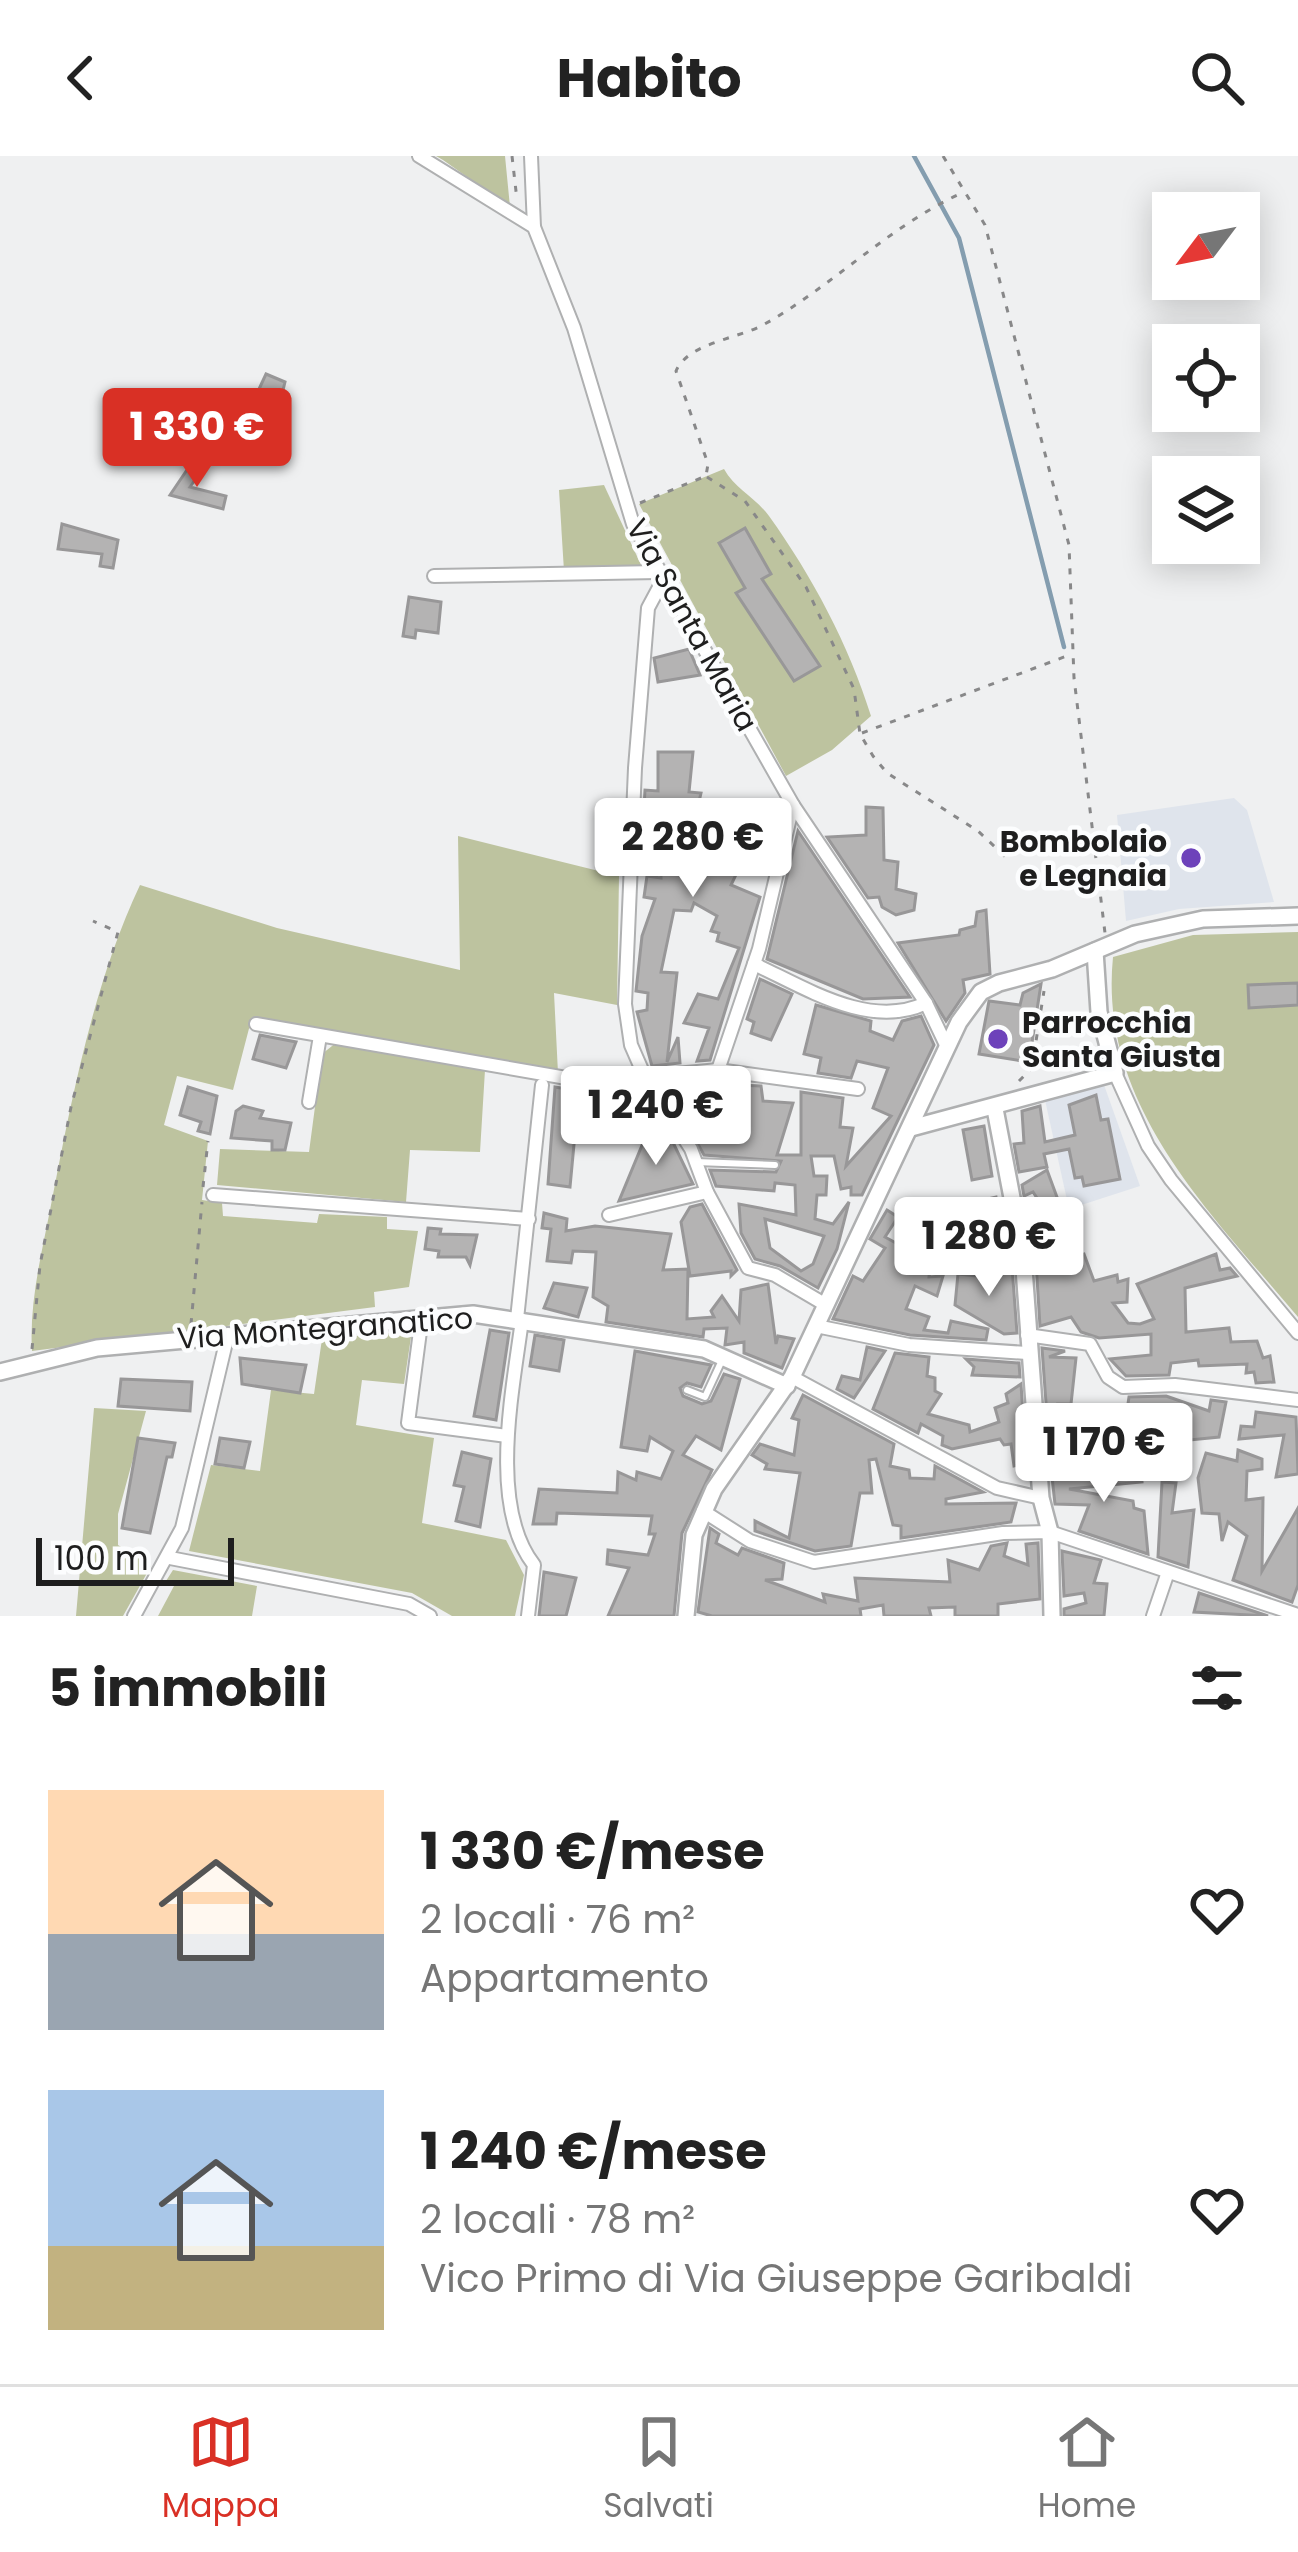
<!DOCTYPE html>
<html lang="it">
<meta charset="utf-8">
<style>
:root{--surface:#fff;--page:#f6f6f6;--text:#222;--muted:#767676;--line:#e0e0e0;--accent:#d93025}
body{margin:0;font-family:Poppins,sans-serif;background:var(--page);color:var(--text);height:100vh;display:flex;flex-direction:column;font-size:45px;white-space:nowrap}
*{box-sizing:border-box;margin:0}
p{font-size:39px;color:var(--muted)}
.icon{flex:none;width:66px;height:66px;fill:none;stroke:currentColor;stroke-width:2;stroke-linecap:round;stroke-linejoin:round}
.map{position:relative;height:1460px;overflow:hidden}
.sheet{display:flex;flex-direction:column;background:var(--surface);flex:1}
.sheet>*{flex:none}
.needle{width:78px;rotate:238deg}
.controls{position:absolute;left:1152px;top:36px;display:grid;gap:24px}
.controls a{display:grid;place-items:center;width:108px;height:108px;border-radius:0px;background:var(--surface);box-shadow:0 6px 30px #0003;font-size:60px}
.scale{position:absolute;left:36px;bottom:30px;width:198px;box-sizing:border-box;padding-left:12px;border:6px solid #1e1e1e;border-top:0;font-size:33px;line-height:42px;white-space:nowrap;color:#1e1e1e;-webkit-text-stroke:9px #fcfdfe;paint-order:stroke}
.price{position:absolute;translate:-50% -102px;padding:0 27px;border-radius:12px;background:#fff;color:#222;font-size:39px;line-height:78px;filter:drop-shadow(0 3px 6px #0008)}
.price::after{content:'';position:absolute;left:50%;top:72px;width:36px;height:27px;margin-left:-18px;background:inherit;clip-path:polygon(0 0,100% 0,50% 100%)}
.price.on{background:var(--accent);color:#fff}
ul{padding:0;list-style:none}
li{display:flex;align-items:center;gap:36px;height:300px;padding:0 48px}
li span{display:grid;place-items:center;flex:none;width:336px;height:240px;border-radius:0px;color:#555}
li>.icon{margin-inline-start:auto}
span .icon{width:144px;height:144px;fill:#fffc;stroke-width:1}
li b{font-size:51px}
h2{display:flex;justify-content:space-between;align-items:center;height:144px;padding:0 48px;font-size:51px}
header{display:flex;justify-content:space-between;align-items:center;height:156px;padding:0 48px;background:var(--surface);font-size:54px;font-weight:700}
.tab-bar{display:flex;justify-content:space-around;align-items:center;height:168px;border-top:3px solid var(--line);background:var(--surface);font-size:33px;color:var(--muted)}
.tab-bar a{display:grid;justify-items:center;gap:6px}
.tab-bar .on{color:var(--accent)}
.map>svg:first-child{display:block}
</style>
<header><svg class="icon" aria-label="back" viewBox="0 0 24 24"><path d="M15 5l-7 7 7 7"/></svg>Habito<svg class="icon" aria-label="search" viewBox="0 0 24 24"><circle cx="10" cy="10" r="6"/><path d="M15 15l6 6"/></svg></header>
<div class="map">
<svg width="1298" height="1460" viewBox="0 0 1298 1460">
<rect width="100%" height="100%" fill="#eff0f1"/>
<g fill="#dfe4ec">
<path d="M 1234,642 L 1247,654 L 1274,746 L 1179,753 L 1126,765 L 1117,659 Z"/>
<path d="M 1103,926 L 1140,1030 L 1069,1053 L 1045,944 Z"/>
</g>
<g fill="#bdc39f">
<path d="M 436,0 L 505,0 L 510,51 L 443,4 Z"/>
<path d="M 724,313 C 735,333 755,341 769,360 C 812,420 849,489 871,560 L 832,594 L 786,620 L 639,348 Z"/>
<path d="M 604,329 L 642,411 L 564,415 L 559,334 Z"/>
<path d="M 458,680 L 619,720 L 617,849 L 554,837 L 558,917 L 252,861 L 233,934 L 177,920 L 164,969 L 208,985 L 202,1044 L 222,1047 L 223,1060 L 317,1067 L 319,1058 L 387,1061 L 387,1073 L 418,1075 L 409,1131 L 374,1136 L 375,1151 L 32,1195 C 29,1146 42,1096 51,1049 C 72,941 93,829 140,729 L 277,772 L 460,814 Z"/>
<path d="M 1298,776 L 1298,1161 C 1210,1056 1098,949 1113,801 L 1193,779 Z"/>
<path d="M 337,886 L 485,914 L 480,996 L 410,994 L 406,1046 L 217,1029 L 220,993 L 309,996 L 322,898 Z"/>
<path d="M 406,1175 L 411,1181 L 404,1228 L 362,1224 L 356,1269 L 434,1282 L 422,1367 L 506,1384 L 524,1419 L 515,1460 L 452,1460 L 412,1437 L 189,1395 L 211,1309 L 260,1315 L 271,1234 L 314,1238 L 322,1183 Z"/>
<path d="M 94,1252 L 146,1255 L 118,1358 L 118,1389 L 151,1410 L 123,1460 L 76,1460 Z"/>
<path d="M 173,1414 L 257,1430 L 252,1460 L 158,1460 L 174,1430 L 166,1425 Z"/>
</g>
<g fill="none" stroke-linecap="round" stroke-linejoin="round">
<path stroke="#849daf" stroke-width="4.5" d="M 914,0 L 959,82 L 1064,491"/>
</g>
<g fill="#b4b3b3" stroke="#989798" stroke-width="3" fill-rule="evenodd">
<path d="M 266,218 L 285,226 L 272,279 L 248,268 L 240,289 L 215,269 L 241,236 L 253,246 Z"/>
<path d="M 191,308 L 202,314 L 190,331 L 226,340 L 223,353 L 170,339 Z"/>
<path d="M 62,368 L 118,384 L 113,412 L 100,410 L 102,398 L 58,393 Z"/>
<path d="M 745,372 L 771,418 L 762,423 L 820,510 L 794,525 L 736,437 L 745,432 L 719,387 Z"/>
<path d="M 409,441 L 441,446 L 438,477 L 416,474 L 415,482 L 403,480 Z"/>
<path d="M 689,493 L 700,519 L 658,526 L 654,502 Z"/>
<path d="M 658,596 L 693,596 L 689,636 L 701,637 L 695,663 L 722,666 L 714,693 L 761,701 L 765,677 L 718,662 L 719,651 L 748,662 L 752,653 L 772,661 L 776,648 L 782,651 L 766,716 L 741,708 L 731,729 L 760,741 L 710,904 L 697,905 L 709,872 L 684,867 L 698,838 L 718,843 L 739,792 L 717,785 L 719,777 L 711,775 L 717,760 L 694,747 L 691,755 L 674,754 L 661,816 L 677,817 L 667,906 L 678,881 L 680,907 L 652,910 L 637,856 L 647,854 L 648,837 L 636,835 L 642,780 L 655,743 L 644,741 L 647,720 L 661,722 L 660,694 L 653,692 L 659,653 L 644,652 L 645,634 L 658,635 Z"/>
<path d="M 866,651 L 883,652 L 884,704 L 898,706 L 896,733 L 916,738 L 914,754 L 896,759 L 882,751 L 879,741 L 868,742 L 827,681 L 866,679 Z"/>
<path d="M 798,675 L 910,841 L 863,843 L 767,803 Z"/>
<path d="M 986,754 L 990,818 L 963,824 L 965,837 L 946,865 L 898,787 L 959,779 L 960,774 L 975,770 L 977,756 Z"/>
<path d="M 760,823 L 792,838 L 771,884 L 751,877 L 754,866 L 747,863 Z"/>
<path d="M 1298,827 L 1298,849 L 1249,852 L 1248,829 Z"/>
<path d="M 1041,828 L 1029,906 L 979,898 L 989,845 L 1020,849 L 1023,837 Z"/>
<path d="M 816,849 L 871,865 L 870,875 L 893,884 L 902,865 L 921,860 L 934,889 L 862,1039 L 851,1039 L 851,1031 L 841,1033 L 834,1000 L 811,1000 L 814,1020 L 827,1020 L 826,1039 L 817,1039 L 815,1063 L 833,1068 L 849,1046 L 837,1093 L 818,1132 L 780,1110 L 755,1103 L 741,1077 L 739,1048 L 796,1059 L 795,1029 L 775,1027 L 774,1035 L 716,1030 L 710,1014 L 776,1016 L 781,1005 L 704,999 L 679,954 L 689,927 L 761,930 L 763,945 L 793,947 L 777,999 L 801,999 L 801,936 L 843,942 L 840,971 L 853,972 L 846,1010 L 891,960 L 873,952 L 888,912 L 857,905 L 851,922 L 818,917 L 821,902 L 804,898 ZM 765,1063 L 824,1080 L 813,1108 L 801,1115 L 770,1092 Z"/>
<path d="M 260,879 L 296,886 L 286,912 L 253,903 Z"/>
<path d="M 188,931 L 217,940 L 210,978 L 198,975 L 201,966 L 180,959 Z"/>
<path d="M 555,931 L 579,935 L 570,1031 L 548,1028 Z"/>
<path d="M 605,939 L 633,944 L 629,970 L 601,966 Z"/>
<path d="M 1096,939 L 1101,964 L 1108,963 L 1120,1023 L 1084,1030 L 1082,1021 L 1075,1022 L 1069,993 L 1044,998 L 1047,1011 L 1019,1016 L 1014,988 L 1024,987 L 1022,955 L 1040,950 L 1045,986 L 1075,979 L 1069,949 Z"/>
<path d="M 243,950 L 263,955 L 260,962 L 291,967 L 285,994 L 272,994 L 272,985 L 231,982 L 236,955 Z"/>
<path d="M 650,970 L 670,980 L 693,1028 L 619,1045 Z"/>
<path d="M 984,970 L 992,1020 L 972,1024 L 963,974 Z"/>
<path d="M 1047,1014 L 1061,1052 L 1072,1053 L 1043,1070 L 1046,1082 L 1032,1085 L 1028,1061 L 1046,1056 L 1033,1036 L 1024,1040 L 1022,1029 Z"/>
<path d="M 996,1041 L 999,1058 L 981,1071 L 937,1070 L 935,1045 L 966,1043 L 966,1048 Z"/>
<path d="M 702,1048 L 737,1114 L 731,1120 L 731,1115 L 690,1120 L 681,1066 L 690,1051 Z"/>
<path d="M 887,1054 L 898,1061 L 885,1081 L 916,1098 L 931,1099 L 929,1121 L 943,1120 L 937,1140 L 915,1130 L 906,1153 L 929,1161 L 924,1174 L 948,1177 L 951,1165 L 988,1173 L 986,1184 L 910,1179 L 833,1163 L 853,1120 L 863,1125 L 885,1092 L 870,1083 Z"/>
<path d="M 544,1057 L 567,1063 L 566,1075 L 595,1070 L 671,1078 L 663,1114 L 688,1113 L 687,1163 L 714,1161 L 711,1155 L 722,1140 L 739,1165 L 741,1134 L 768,1128 L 776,1188 L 778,1180 L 794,1183 L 782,1212 L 744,1197 L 744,1186 L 725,1189 L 727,1172 L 704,1173 L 703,1181 L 606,1166 L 608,1150 L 593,1141 L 596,1096 L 573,1095 L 571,1107 L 547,1105 L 551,1073 L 542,1072 Z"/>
<path d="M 428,1072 L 441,1073 L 440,1078 L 477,1079 L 470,1109 L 466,1101 L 438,1101 L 439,1095 L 425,1093 Z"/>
<path d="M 1084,1098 L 1094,1125 L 1117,1119 L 1118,1126 L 1128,1123 L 1127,1146 L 1113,1147 L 1128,1167 L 1140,1168 L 1154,1163 L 1137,1128 L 1216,1098 L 1220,1114 L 1230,1112 L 1237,1120 L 1185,1132 L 1186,1176 L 1229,1172 L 1231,1186 L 1257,1185 L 1263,1202 L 1270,1200 L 1274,1226 L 1256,1227 L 1254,1216 L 1246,1217 L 1247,1208 L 1199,1210 L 1198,1204 L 1171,1207 L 1169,1219 L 1126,1220 L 1110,1203 L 1151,1199 L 1151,1178 L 1099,1182 L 1081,1176 L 1071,1161 L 1040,1170 L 1036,1106 L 1043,1109 Z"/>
<path d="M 1012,1111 L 1017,1177 L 1004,1178 L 955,1149 L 958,1118 L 997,1122 L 996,1113 Z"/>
<path d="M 554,1127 L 587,1132 L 578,1161 L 544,1152 Z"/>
<path d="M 490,1174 L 509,1177 L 496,1264 L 474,1260 Z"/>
<path d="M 535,1179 L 564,1184 L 559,1215 L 530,1210 Z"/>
<path d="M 867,1191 L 885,1195 L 854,1242 L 837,1233 L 842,1220 L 860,1224 Z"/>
<path d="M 1042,1192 L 1065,1195 L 1049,1201 L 1076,1202 L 1071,1248 L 1058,1248 L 1064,1279 L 1087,1274 L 1091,1290 L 1050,1301 Z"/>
<path d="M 635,1195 L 711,1209 L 701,1231 L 687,1227 L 680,1232 L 683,1240 L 702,1248 L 711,1245 L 724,1218 L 740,1223 L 721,1294 L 696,1280 L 683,1299 L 712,1314 L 682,1377 L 674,1460 L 608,1460 L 629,1412 L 607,1408 L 608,1394 L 648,1399 L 655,1378 L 649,1378 L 652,1360 L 557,1357 L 556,1368 L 533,1368 L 539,1333 L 617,1337 L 618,1316 L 636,1324 L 637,1316 L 661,1323 L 673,1295 L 650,1281 L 647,1295 L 621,1291 Z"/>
<path d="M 895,1197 L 929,1201 L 927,1220 L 935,1222 L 935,1235 L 941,1238 L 928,1258 L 969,1269 L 970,1276 L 999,1266 L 995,1252 L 1008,1247 L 1006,1238 L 1021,1228 L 1026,1307 L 1014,1310 L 1011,1288 L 1004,1289 L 1000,1283 L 952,1293 L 942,1289 L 943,1280 L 921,1268 L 918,1277 L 873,1253 Z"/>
<path d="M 240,1202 L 306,1209 L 300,1237 L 242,1228 Z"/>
<path d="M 966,1203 L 1019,1207 L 1020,1221 L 972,1219 L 974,1211 Z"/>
<path d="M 121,1223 L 192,1226 L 190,1255 L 118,1250 Z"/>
<path d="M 803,1239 L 894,1288 L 890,1310 L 909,1314 L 910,1322 L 934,1323 L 935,1310 L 983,1336 L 946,1343 L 946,1348 L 1016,1347 L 1011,1366 L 901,1382 L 901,1370 L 893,1369 L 876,1303 L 869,1304 L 872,1337 L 860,1337 L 851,1390 L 815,1395 L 755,1375 L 755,1365 L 789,1382 L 800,1317 L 765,1313 L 767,1308 L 752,1299 L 760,1288 L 794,1299 L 799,1264 L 792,1262 Z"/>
<path d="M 1166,1240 L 1209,1255 L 1211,1244 L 1226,1246 L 1219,1281 L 1180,1285 L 1178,1280 L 1151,1279 L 1153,1265 L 1126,1261 L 1129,1241 Z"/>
<path d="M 1256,1256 L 1296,1261 L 1298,1318 L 1276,1321 L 1284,1279 L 1239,1283 L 1241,1270 L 1254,1271 Z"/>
<path d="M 138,1282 L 175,1287 L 172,1301 L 167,1301 L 150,1377 L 122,1372 Z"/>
<path d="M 220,1282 L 250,1286 L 244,1312 L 215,1308 Z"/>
<path d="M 1238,1294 L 1262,1303 L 1262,1313 L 1247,1315 L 1246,1344 L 1263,1342 L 1262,1415 L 1298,1352 L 1298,1429 L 1292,1446 L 1233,1424 L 1247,1380 L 1228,1366 L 1222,1385 L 1219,1358 L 1202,1357 L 1198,1322 L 1206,1297 L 1237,1305 Z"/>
<path d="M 462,1296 L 491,1303 L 480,1371 L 456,1365 L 464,1331 L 454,1329 Z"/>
<path d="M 1051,1312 L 1141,1313 L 1142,1326 L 1069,1333 L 1133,1345 L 1134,1352 L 1144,1355 L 1148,1398 L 1079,1375 L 1089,1349 L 1055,1348 Z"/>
<path d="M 1162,1326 L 1176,1327 L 1172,1357 L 1194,1354 L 1188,1411 L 1158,1401 Z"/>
<path d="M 710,1372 L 719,1378 L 716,1387 L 738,1399 L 742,1392 L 784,1407 L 782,1423 L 765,1424 L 825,1446 L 823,1438 L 858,1445 L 855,1422 L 950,1426 L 948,1404 L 979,1414 L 991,1390 L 1007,1387 L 1004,1400 L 1028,1409 L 1026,1388 L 1038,1387 L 1040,1443 L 998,1448 L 998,1460 L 955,1460 L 955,1451 L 929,1452 L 931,1460 L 884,1460 L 883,1449 L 860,1453 L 861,1460 L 712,1460 L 698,1456 Z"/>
<path d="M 1062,1395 L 1101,1404 L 1094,1427 L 1107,1428 L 1104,1460 L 1064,1460 L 1064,1453 L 1086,1447 L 1084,1437 L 1064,1440 Z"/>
<path d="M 544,1416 L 576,1422 L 566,1460 L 539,1460 Z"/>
<path d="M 1199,1437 L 1268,1460 L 1194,1456 Z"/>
</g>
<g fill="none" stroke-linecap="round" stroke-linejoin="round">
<defs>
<g id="service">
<path d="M 696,1006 L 775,1009"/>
<path d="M 687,1234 L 705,1241 L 723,1202"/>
</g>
<g id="minor">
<path d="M 419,0 L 534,71 L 574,172 L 633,368 L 793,649 L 926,847 L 947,891"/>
<path d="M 531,0 L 534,71"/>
<path d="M 434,420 L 658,416"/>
<path d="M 663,424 L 648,452 L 635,612 L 625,848 L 631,889 L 645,921 L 691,993 L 707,1036 L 748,1112 L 775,1119 L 826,1149"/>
<path d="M 754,808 C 806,832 870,874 926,847"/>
<path d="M 256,868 L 653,937"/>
<path d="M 718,914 L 759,793 L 793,649"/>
<path d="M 1115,917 L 1148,990 L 1171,1024 L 1298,1177"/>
<path d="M 645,921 L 718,914 L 858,933"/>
<path d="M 309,946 L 320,880"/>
<path d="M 213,1039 L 529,1063"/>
<path d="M 609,1059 L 707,1036"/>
<path d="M 422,1160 L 408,1267 L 507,1280"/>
<path d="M 517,1163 L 542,929"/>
<path d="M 522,1164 C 513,1233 488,1350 534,1409 L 528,1460"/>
<path d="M 816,1170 L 909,1189 L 1027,1197"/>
<path d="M 1027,1179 L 1090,1188 L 1108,1221 L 1123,1231 L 1175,1229 L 1298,1244"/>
<path d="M 792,1221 L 997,1332 L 1041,1342"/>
<path d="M 703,1355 L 750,1385 L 814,1406 L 1003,1377 L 1050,1376 L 1298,1459"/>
<path d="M 170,1402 L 409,1448 L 430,1460"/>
<path d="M 134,1460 L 182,1372 L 228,1178"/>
<path d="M 1153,1460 L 1168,1416"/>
</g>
<g id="tertiary">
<path d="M 995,953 L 1023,1099 L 1041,1342 L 1050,1376 L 1052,1460"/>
<path d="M 911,972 L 1115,917 L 1099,856 L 1095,795"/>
<path d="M 0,1216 L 97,1192 L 473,1158 L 704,1193 L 787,1230"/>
<path d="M 686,1460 L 694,1379 L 714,1333 L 792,1221 L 959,866 L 981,836 L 999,827 L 1052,813 L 1135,778 L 1203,763 L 1298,760"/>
</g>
</defs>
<use href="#service" stroke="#afb0b1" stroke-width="10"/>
<use href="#minor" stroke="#afb0b1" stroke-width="16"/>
<use href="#tertiary" stroke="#afb0b1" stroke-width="20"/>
<g stroke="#888889" stroke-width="3" stroke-dasharray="6 9" stroke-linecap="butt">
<path d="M 512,0 L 517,44"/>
<path d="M 943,0 L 985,69 L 1069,389 L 1074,522 L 1105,777"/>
<path d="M 707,321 L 745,345 L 806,431 L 854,533 L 860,578 L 873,600 L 887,617 L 978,675 L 1011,706"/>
<path d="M 640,347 L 706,320 L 708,308 L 676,215 C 688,187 737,183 763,169 C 833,130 890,69 964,36"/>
<path d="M 862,577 L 1072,498"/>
<path d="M 1043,904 L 1033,904 L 1044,835"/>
<path d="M 1019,925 L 1037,907"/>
<path d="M 203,1031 L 208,985"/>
<path d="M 191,1168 L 202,1046"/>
<path d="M 32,1193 L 40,1109 L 71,951 L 118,776 L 93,765"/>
</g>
<use href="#service" stroke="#fff" stroke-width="6"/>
<use href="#minor" stroke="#fff" stroke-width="12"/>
<use href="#tertiary" stroke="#fff" stroke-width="15"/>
</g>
<g fill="#6d42ba" stroke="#fcfdfe" stroke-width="4.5">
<circle cx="1191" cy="702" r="12"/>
<circle cx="998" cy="883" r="12"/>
</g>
<g text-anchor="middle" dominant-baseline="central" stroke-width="9" stroke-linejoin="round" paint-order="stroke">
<g font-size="30" fill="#1e1e1e" stroke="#fcfdfe">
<text transform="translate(692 469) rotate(61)">Via Santa Maria</text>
<text transform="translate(325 1172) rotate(-4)">Via Montegranatico</text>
</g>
<g font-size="30" font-weight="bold" fill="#1e1e1e" stroke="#fcfdfe" text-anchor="end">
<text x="1167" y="685">Bombolaio<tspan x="1167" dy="34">e Legnaia</tspan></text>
<text x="1022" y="866" text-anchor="start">Parrocchia<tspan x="1022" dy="34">Santa Giusta</tspan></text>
</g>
</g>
</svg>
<div class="controls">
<a><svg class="needle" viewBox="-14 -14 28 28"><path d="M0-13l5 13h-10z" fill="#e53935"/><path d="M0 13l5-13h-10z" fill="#767676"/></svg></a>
<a><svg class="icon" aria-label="locate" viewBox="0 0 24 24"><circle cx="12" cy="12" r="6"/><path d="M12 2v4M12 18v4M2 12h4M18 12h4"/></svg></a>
<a><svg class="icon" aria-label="layers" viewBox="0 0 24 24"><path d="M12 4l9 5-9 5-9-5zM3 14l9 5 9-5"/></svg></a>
</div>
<div class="scale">100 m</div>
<b class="price on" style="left:197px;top:334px">1 330 €</b>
<b class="price" style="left:693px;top:744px">2 280 €</b>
<b class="price" style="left:656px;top:1012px">1 240 €</b>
<b class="price" style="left:989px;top:1143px">1 280 €</b>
<b class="price" style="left:1104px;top:1349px">1 170 €</b>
</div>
<section class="sheet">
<h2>5 immobili<svg class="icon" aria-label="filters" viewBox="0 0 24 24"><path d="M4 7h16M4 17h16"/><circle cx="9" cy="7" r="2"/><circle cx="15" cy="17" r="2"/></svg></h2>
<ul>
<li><span style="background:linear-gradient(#ffd9b3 60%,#9aa5b1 0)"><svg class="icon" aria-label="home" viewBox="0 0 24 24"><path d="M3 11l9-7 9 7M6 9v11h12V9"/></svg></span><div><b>1 330 €/mese</b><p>2 locali · 76 m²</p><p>Appartamento</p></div><svg class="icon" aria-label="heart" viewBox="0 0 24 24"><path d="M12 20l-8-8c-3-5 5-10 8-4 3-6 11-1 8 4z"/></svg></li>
<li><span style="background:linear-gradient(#a9c7e8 65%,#c2b280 0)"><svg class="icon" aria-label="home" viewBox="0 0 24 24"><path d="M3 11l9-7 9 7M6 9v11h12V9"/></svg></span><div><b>1 240 €/mese</b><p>2 locali · 78 m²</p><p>Vico Primo di Via Giuseppe Garibaldi</p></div><svg class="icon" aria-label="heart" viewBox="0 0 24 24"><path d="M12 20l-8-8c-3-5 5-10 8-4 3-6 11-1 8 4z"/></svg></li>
</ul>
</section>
<nav class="tab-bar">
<a class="on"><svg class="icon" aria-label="map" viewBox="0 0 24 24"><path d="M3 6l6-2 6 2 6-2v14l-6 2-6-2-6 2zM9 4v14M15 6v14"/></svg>Mappa</a>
<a><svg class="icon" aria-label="saved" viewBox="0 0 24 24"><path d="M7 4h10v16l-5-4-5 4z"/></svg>Salvati</a>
<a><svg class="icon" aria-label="home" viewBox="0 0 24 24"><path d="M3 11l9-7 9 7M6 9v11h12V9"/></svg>Home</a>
</nav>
